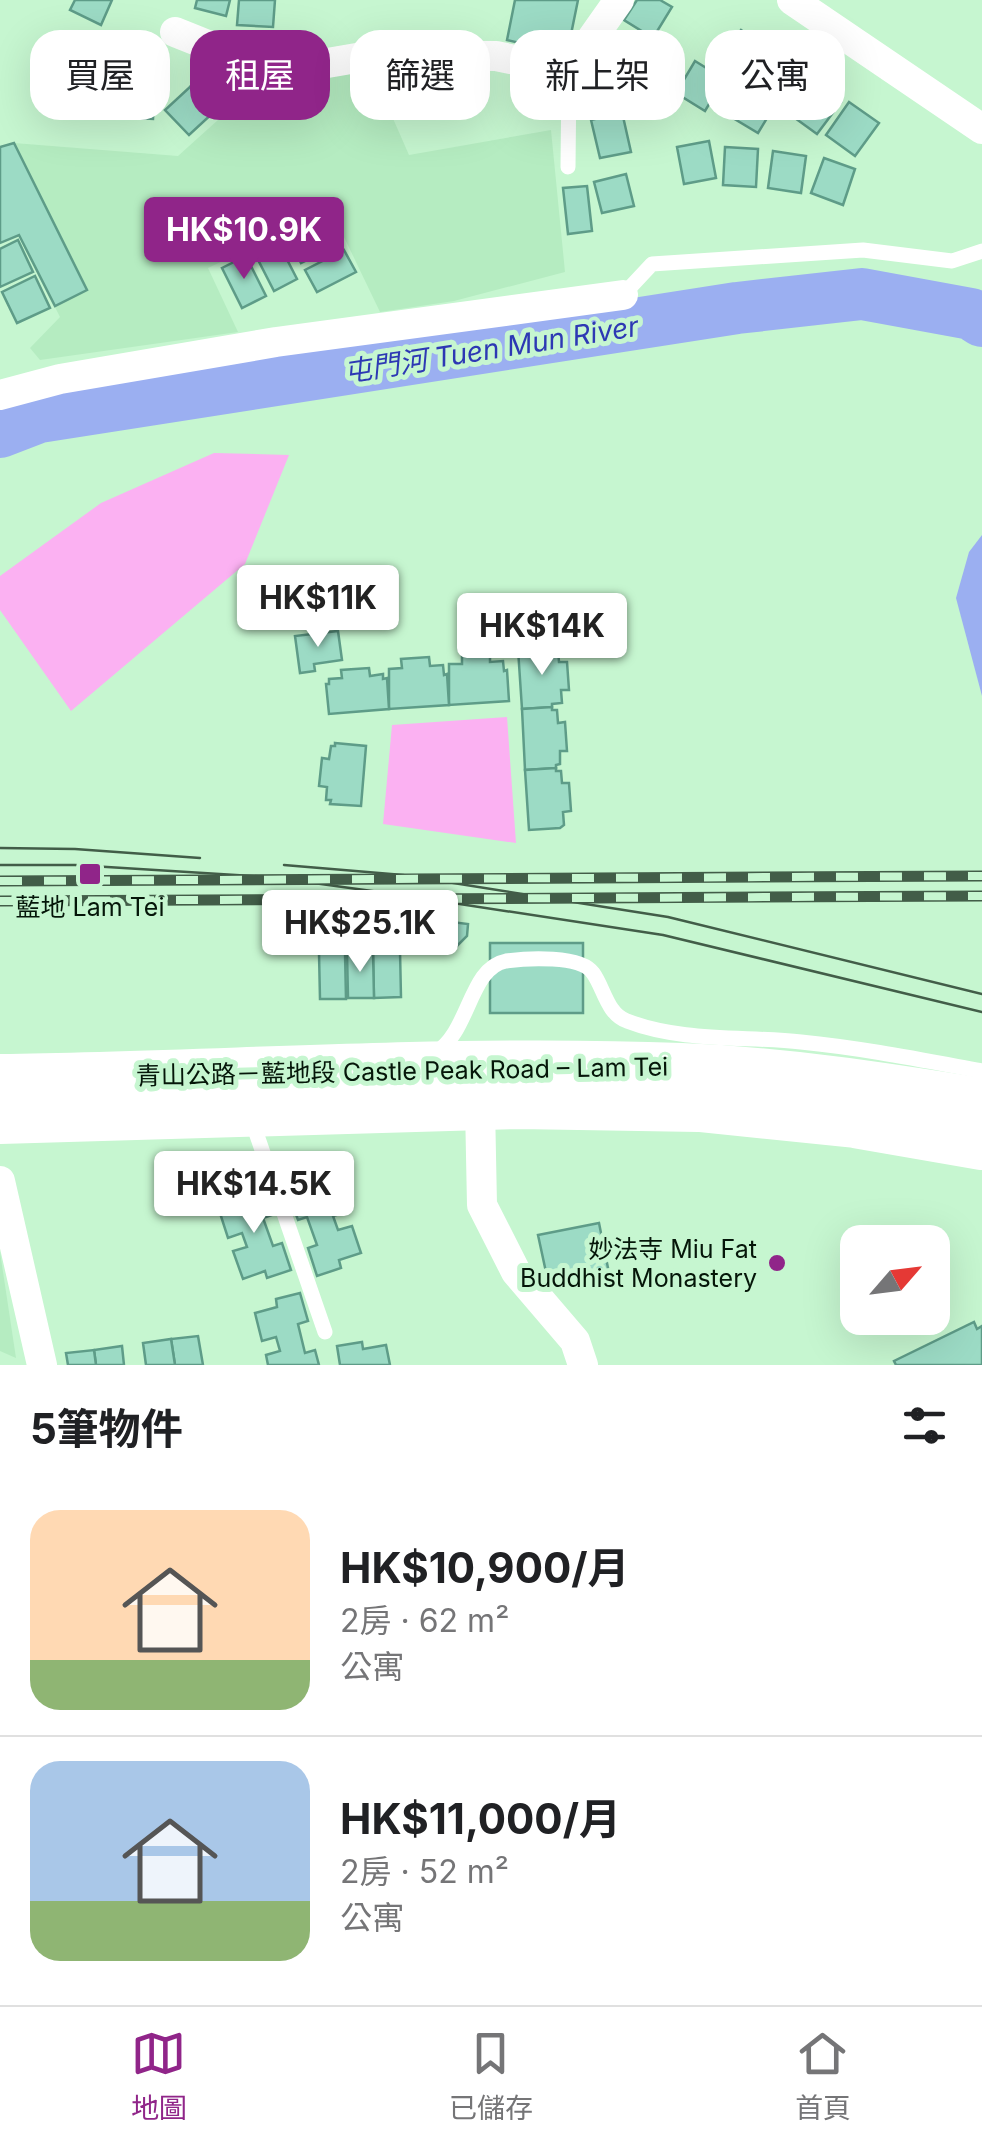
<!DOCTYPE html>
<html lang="zh-TW">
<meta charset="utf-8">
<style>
:root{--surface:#fff;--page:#f6f6f6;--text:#202124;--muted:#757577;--line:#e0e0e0;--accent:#902589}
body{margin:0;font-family:Inter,"Noto Sans TC",sans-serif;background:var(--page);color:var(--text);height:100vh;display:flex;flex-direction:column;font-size:38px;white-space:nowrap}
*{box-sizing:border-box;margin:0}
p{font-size:32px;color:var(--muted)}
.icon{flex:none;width:55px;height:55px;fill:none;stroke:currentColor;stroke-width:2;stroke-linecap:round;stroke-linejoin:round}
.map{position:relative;height:1365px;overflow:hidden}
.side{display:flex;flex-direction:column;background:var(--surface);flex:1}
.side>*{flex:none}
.top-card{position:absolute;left:30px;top:30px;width:922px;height:90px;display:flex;gap:20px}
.needle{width:65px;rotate:62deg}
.controls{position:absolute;left:840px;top:1225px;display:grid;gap:20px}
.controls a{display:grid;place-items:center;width:110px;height:110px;border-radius:20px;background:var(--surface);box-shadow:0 10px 40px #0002;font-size:50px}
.price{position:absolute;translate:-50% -85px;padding:0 22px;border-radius:10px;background:#fff;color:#222;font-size:32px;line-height:65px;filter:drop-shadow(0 2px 5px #0008)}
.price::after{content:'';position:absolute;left:50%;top:60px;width:30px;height:22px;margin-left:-15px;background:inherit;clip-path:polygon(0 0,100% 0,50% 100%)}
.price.on{background:var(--accent);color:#fff}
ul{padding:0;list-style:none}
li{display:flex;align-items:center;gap:30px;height:250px;padding:0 30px}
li+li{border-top:2px solid var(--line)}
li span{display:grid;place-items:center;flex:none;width:280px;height:200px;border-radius:30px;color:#555}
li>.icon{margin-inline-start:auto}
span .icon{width:120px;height:120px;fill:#fffc;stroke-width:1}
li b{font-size:42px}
h2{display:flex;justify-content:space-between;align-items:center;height:120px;padding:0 30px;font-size:42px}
.chip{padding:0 35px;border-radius:30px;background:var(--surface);box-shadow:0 10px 40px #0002;font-size:35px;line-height:90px}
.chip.on{background:var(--accent);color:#fff}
.tabs{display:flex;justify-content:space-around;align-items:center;height:140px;border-top:2px solid var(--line);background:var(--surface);font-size:28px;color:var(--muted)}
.tabs a{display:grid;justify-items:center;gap:5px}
.tabs .on{color:var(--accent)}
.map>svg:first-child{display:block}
</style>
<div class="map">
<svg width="982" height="1365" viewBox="0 0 982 1365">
<rect width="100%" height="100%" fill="#c6f6d0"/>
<g fill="#b5ecc1">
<path d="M 370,66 L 409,155 L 551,130 L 565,272 L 454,301 L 380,312 L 331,210 L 208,268 L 238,332 L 40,360 L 30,348 L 60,317 L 19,236 L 0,243 L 0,147 L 14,143 L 178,156 L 258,84 Z"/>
<path d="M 0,1252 L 16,1358 L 0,1351 Z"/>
</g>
<g fill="#fbb1f2">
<path d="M 214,453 L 289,455 L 245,564 L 71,711 L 0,610 L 0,576 L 101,503 Z"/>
<path d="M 507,717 L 516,843 L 383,824 L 392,725 Z"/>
</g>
<path fill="#9baff1" d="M 982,535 L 982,696 L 956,598 L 969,552 Z"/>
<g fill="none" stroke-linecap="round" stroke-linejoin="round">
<path stroke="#9baff1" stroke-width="52" d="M 0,432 L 39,417 L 737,308 L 862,294 L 971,314 L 982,321"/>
</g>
<g fill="#9cdbc5" stroke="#5e9c88" stroke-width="2.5">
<path d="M 75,0 L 112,0 L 101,25 L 70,10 Z"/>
<path d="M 197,0 L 230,0 L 226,16 L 195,8 Z"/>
<path d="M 239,0 L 275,0 L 273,27 L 237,25 Z"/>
<path d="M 515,0 L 578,0 L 567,54 L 507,40 Z"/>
<path d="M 637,0 L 660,0 L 672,7 L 653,38 L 624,20 Z"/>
<path d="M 741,30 L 770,51 L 746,83 L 717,62 Z"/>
<path d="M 605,52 L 633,70 L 624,86 L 595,68 Z"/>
<path d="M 776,54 L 805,76 L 782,109 L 753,87 Z"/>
<path d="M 217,61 L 241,87 L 215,111 L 191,86 Z"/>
<path d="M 695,61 L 724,79 L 705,111 L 676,93 Z"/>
<path d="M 812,80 L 841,102 L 817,134 L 788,113 Z"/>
<path d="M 83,81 L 119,82 L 117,117 L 81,115 Z"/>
<path d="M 119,82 L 155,84 L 153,119 L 117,117 Z"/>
<path d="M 191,86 L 215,111 L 189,135 L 165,110 Z"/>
<path d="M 732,86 L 772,110 L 758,133 L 718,109 Z"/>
<path d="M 849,102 L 879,123 L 855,156 L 826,135 Z"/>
<path d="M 622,112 L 631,152 L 600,158 L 591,120 Z"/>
<path d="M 709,141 L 716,178 L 684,184 L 677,147 Z"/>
<path d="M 14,143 L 87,290 L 55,306 L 19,235 L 0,243 L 0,147 Z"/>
<path d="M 725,147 L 758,149 L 756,187 L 723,185 Z"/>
<path d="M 773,151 L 806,156 L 801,193 L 768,188 Z"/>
<path d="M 824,158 L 855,169 L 843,205 L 811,193 Z"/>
<path d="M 626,174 L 634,206 L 602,213 L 594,182 Z"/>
<path d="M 587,186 L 592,231 L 568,234 L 563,188 Z"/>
<path d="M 324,218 L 337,245 L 301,263 L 288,237 Z"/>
<path d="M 18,240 L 33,272 L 0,287 L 0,249 Z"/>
<path d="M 277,240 L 297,279 L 274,291 L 254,252 Z"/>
<path d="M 344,250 L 356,272 L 317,292 L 305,270 Z"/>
<path d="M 246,256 L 266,296 L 242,308 L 222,268 Z"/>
<path d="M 35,276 L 50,308 L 17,323 L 2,292 Z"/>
<path d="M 338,631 L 342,660 L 314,664 L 315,671 L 300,673 L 295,636 Z"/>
<path d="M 548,647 L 548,650 L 558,649 L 559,662 L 567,662 L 569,690 L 561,690 L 562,703 L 552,704 L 552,707 L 522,709 L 518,649 Z"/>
<path d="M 490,653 L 490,662 L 503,661 L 504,671 L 507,670 L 509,701 L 449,705 L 449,664 L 462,664 L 462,655 Z"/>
<path d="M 429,657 L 430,666 L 443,665 L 444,675 L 447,674 L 449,705 L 389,709 L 389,669 L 402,668 L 401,659 Z"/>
<path d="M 369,668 L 370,676 L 383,674 L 383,679 L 387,678 L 389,709 L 329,714 L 326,684 L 329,684 L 329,679 L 342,678 L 341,670 Z"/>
<path d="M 552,707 L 552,710 L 557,710 L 558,723 L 565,722 L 567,751 L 560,751 L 560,764 L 556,765 L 556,768 L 525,770 L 522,709 Z"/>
<path d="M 335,743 L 366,746 L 361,806 L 330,804 L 331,800 L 326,800 L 327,787 L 319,786 L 322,758 L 329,759 L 331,746 L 335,746 Z"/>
<path d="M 556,768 L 556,771 L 561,771 L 562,783 L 569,783 L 571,811 L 563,812 L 564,825 L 560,828 L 529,830 L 525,770 Z"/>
<path d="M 428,919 L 468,924 L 467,936 L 451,952 L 430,952 Z"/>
<rect x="490" y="943" width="93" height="70"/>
<path d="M 400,951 L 401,997 L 374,998 L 373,952 Z"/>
<path d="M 345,952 L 346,999 L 320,999 L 319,953 Z"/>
<path d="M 347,952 L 373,952 L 374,998 L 348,998 Z"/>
<path d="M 337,1184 L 347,1212 L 333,1216 L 338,1230 L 352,1226 L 361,1253 L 339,1260 L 341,1268 L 317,1276 L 308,1248 L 317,1245 L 307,1217 L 298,1220 L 288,1193 L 313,1185 L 315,1192 Z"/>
<path d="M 263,1187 L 272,1215 L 263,1218 L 273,1246 L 282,1243 L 291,1270 L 267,1278 L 265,1271 L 243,1279 L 233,1251 L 247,1247 L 242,1233 L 228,1238 L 219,1210 L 241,1203 L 239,1196 Z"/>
<path d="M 599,1223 L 609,1273 L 549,1286 L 538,1235 Z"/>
<path d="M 300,1293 L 308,1321 L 298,1324 L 305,1353 L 315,1350 L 319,1365 L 268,1365 L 266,1355 L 280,1351 L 276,1337 L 262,1341 L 255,1313 L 277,1307 L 276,1299 Z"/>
<path d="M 974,1322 L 977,1329 L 982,1326 L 982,1365 L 896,1365 L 894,1361 Z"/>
<path d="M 198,1336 L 203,1365 L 175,1365 L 171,1339 Z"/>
<path d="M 171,1339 L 175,1365 L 146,1365 L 143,1343 Z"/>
<path d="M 362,1342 L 363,1349 L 386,1345 L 390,1365 L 340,1365 L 337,1346 Z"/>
<path d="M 122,1346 L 124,1365 L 96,1365 L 94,1350 Z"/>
<path d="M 94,1350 L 96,1365 L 68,1365 L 66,1353 Z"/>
</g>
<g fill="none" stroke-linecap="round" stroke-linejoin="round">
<g stroke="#fff" stroke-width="15">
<path d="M 568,167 L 569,71"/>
<path d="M 623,295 L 652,264 L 863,250 L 952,261 L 982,251"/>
<path d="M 435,1053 C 470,1032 469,968 506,961 C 527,958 581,955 593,973 C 604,988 607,1014 627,1021 C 681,1042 745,1036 801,1042 C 862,1048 922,1060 982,1071"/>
<path d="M 251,1118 L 325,1332"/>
</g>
<g stroke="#fff" stroke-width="30">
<path d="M 792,0 L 982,129"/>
<path d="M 175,32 L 275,72 L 374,55 L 496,56 L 569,71 L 619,0"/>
<path d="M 0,395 L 60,379 L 276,342 L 623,295"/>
<path d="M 480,1106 L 482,1205 L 516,1272 L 575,1341 L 583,1365"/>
<path d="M 0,1181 L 42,1365"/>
</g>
<g stroke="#fff" stroke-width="48">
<path d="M 0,1078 C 227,1075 454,1058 681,1067 C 783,1071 882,1086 982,1102"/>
<path d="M 0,1120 L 519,1105 L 699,1108 L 855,1124 L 982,1146"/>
</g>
<g stroke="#425d48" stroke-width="2.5">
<path d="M 0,848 L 75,849 L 200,858"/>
<path d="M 0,865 L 75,865 L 270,877 L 401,895 L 663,935 L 982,1012"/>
<path d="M 284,865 L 403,875 L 668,917 L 982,994"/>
</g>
<defs>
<g id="rail">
<path d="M 0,881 L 982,876"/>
<path d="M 0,901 L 982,896"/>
</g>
</defs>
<use href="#rail" stroke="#425d48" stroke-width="11"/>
<use href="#rail" stroke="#c6f6d0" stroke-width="8" stroke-dasharray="22" stroke-linecap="butt"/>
</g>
<g fill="#902589" stroke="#c6f6d0" stroke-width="4">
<rect x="78" y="862" width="24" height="24" rx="5"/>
<circle cx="777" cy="1263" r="10"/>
</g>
<g text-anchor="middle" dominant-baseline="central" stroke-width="10" stroke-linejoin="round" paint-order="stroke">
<g font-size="25" fill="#051609" stroke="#c6f6d0">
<text x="90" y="907">藍地 Lam Tei</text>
<text x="757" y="1249" text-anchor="end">妙法寺 Miu Fat<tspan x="757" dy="29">Buddhist Monastery</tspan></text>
</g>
<g font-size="25" fill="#051609" stroke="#c6f6d0">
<text transform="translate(402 1071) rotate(-1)">青山公路－藍地段 Castle Peak Road – Lam Tei</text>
</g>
<g font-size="28" font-style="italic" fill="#2d38b4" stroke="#c6f6d0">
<text transform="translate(491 349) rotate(-9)">屯門河 Tuen Mun River</text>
</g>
</g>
</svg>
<div class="controls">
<a><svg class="needle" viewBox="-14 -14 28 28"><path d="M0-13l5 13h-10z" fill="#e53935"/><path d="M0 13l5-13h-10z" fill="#757577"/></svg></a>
</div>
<b class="price on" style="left:244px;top:282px">HK$10.9K</b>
<b class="price" style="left:318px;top:650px">HK$11K</b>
<b class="price" style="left:542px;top:678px">HK$14K</b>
<b class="price" style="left:360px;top:975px">HK$25.1K</b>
<b class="price" style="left:254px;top:1236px">HK$14.5K</b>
<div class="top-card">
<a class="chip">買屋</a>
<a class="chip on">租屋</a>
<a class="chip">篩選</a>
<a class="chip">新上架</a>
<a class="chip">公寓</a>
</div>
</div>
<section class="side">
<h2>5筆物件<svg class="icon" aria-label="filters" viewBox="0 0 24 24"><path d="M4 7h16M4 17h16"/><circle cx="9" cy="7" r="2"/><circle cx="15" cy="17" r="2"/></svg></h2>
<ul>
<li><span style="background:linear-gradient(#ffd9b3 75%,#8fb573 0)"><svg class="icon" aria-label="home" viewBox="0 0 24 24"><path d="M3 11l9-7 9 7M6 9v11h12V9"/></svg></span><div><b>HK$10,900/月</b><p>2房 · 62 m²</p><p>公寓</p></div></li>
<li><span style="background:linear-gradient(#a9c7e8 70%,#8fb573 0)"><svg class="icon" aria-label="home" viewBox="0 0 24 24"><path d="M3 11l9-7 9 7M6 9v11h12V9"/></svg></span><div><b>HK$11,000/月</b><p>2房 · 52 m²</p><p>公寓</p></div></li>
</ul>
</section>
<nav class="tabs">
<a class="on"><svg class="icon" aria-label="map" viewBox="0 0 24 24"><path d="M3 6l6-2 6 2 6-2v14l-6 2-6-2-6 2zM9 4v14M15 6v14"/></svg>地圖</a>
<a><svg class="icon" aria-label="saved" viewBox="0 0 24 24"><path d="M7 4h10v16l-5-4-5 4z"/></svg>已儲存</a>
<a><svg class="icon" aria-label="home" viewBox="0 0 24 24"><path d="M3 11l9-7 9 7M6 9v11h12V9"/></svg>首頁</a>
</nav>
